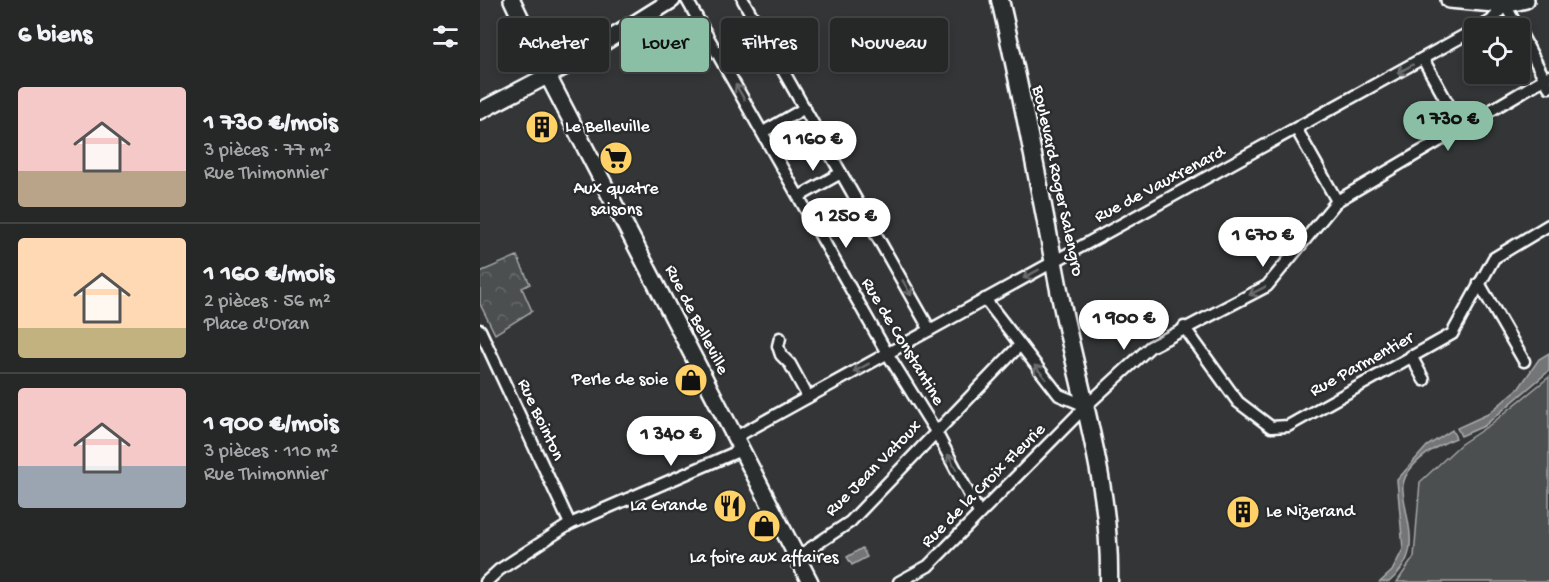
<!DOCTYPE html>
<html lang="fr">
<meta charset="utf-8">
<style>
:root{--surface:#262828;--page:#2e3030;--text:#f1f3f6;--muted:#a4a6a8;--line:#424445;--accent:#8abfa5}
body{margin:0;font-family:"Gochi Hand",sans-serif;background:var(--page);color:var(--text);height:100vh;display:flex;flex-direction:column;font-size:22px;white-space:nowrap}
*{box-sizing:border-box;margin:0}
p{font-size:20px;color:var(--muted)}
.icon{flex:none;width:33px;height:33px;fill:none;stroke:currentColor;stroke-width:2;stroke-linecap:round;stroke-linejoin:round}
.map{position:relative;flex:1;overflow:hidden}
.details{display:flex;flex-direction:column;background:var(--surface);width:480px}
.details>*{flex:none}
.top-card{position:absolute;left:18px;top:18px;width:570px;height:54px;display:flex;gap:12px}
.fabs{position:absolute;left:984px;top:18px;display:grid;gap:12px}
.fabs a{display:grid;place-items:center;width:66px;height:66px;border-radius:6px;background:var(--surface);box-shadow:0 3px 9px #0003,0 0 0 2px var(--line);font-size:30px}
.price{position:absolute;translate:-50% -51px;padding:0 14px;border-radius:21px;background:#fff;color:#222;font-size:20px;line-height:39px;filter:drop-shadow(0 2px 3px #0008)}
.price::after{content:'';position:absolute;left:50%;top:36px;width:18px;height:14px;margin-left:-9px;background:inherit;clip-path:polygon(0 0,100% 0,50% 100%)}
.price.active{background:var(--accent);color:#111}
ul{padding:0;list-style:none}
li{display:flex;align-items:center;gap:18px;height:150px;padding:0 18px}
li+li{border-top:2px solid var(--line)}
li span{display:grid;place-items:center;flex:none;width:168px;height:120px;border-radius:6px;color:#555}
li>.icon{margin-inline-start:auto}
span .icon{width:72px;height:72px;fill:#fffc;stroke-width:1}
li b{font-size:26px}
h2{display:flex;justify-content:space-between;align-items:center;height:72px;padding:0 18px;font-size:26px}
.chip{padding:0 21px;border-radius:6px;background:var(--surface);box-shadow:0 3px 9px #0003,0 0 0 2px var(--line);font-size:21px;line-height:54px}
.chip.active{background:var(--accent);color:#111}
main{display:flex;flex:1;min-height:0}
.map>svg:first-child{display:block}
</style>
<main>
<section class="details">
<h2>6 biens<svg class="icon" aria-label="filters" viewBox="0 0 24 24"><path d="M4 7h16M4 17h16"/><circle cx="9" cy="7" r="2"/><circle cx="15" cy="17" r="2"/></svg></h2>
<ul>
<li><span style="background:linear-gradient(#f6c9c9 70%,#b9a48a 0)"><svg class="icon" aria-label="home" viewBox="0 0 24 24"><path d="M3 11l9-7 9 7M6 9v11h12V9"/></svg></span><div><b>1 730 €/mois</b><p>3 pièces · 77 m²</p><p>Rue Thimonnier</p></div></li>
<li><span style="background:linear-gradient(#ffd9b3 75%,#c2b280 0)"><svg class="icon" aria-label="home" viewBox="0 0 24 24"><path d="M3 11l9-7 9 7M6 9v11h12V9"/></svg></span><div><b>1 160 €/mois</b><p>2 pièces · 56 m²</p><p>Place d'Oran</p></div></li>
<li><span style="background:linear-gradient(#f6c9c9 65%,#9aa5b1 0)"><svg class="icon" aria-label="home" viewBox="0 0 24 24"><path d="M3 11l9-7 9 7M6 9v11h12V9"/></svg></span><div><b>1 900 €/mois</b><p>3 pièces · 110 m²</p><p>Rue Thimonnier</p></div></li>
</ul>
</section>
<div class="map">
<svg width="1069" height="582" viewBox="0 0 1069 582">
<defs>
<pattern id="park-crowns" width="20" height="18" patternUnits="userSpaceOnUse" patternTransform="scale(1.5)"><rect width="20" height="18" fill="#4c4f50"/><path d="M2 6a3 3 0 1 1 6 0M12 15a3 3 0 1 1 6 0" fill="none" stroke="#67696a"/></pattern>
</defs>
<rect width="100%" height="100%" fill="#333536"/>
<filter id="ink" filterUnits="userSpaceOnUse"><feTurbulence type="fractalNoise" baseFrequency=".0167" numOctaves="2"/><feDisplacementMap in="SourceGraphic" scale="12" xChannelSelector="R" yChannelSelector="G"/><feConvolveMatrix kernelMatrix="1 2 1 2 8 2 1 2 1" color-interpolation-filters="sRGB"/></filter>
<g filter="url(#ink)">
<path fill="url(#park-crowns)" stroke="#a6a7a8" stroke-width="1.5" d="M 37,256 L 50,284 L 42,288 L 52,311 L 15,334 L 0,304 L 0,272 Z"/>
<path fill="#4c4f50" stroke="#a6a7a8" stroke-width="1.5" d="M 1069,377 L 1069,582 L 917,582 L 934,557 L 940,482 L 981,444 L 1011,424 Z"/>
<g fill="#737576" stroke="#abacad" stroke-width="1.5">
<path d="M 1069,353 L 1069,371 L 1004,426 L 981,436 L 977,428 L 1008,414 L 1039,388 L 1059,359 Z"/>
<path d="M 972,430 L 976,438 C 957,445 920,467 923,491 C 927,527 943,553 909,582 L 900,582 L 912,571 L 923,549 L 917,480 L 947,446 Z"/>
<path d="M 382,548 L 387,557 L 372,565 L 367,557 Z"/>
</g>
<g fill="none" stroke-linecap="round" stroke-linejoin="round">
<defs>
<g id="street">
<path d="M 207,0 L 407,353 L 455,430 L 499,513"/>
<path d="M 263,0 L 450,330"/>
<path d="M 998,28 L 1011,21 L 1025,5 L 1038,28"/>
<path d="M 1040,32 L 1069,87"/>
<path d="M 943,59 L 981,127"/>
<path d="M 817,130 L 857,201"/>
<path d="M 283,132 L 325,108"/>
<path d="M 320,196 L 361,173"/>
<path d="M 999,283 L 1044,361"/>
<path d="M 505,299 L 579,395 L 606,406"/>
<path d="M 704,327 L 758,402 L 791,427 L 808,426 L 972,334 L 1014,258 L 1069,225"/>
<path d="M 0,330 L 90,524"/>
<path d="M 300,338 L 298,346 L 301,355 L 310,364 L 328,397"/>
<path d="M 931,356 L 944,380"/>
<path d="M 254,438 L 994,30"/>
<path d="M 317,557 L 370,522 L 539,346"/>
<path d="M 6,582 L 19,570 L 90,524 L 261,450"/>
<path d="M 419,582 L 448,566 L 606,406 L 670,347 L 787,286 L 857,201 L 1069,76"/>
</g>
<g id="secondary">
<path d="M 32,0 L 68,76 L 330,582"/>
<path d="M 969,0 L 1025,5 L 1046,0"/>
<path d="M 0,111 L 88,65 L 192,0"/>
</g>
<path id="primary" d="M 520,0 C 543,97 561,197 580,295 C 599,391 631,483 629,582"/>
</defs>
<use href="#street" stroke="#fff" stroke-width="15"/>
<use href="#secondary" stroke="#fff" stroke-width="20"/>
<use href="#primary" stroke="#fff" stroke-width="21"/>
<use href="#street" stroke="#2a2d2e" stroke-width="10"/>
<use href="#secondary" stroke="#2a2d2e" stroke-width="15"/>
<use href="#primary" stroke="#2a2d2e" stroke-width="16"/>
</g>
<defs><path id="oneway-shaft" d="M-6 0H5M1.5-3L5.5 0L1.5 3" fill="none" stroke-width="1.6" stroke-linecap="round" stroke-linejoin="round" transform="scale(1.5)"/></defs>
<g stroke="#6a6c6d">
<use href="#oneway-shaft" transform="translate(925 69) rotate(151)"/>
<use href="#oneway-shaft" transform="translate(260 92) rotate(-120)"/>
<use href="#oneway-shaft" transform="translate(551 274) rotate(151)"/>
<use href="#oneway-shaft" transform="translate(427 288) rotate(60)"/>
<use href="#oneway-shaft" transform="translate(777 291) rotate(153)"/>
<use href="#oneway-shaft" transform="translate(381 368) rotate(151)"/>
<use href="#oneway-shaft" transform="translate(560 372) rotate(-130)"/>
<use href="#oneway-shaft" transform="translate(472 462) rotate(-118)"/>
</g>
</g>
<defs>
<symbol id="building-disc" viewBox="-11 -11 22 22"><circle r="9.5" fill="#ffd166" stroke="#2a2d2e"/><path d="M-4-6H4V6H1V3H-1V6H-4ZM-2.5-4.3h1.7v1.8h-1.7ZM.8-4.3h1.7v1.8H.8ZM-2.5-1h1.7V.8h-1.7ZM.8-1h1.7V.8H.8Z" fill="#111"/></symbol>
<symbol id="supermarket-disc" viewBox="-11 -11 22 22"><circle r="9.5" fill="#ffd166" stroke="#2a2d2e"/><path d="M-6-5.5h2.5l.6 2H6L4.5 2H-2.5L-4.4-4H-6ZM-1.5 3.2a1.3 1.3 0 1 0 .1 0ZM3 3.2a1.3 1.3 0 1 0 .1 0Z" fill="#111"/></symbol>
<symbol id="shop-disc" viewBox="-11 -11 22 22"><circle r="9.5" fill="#ffd166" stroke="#2a2d2e"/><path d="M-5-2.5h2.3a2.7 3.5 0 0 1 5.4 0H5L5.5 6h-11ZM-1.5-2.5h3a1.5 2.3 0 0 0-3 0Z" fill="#111"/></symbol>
<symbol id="restaurant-disc" viewBox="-11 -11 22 22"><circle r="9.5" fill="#ffd166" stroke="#2a2d2e"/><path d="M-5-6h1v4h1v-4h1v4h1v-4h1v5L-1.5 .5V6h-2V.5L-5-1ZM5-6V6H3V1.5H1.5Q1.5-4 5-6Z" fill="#111"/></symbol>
</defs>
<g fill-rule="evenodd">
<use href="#building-disc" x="43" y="108" width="38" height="38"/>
<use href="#supermarket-disc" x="117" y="139" width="38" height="38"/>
<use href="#shop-disc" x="192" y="361" width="38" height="38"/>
<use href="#restaurant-disc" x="231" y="487" width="38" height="38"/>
<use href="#building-disc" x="744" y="493" width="38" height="38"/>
<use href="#shop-disc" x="265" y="507" width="38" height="38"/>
</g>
<g text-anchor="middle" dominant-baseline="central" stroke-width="5" stroke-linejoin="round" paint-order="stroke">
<g font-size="18" fill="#fff" stroke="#2a2d2e" text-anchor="start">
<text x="85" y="127">Le Belleville</text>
<text x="136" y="189" text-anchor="middle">Aux quatre<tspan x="136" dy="21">saisons</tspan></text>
<text x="188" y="380" text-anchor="end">Perle de soie</text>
<text x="227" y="506" text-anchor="end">La Grande</text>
<text x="786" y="512">Le Nizerand</text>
<text x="284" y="558" text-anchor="middle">La foire aux affaires</text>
</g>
<g font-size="18" fill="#fff" stroke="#2a2d2e">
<text transform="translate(577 181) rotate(78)">Boulevard Roger Salengro</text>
<text transform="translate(680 185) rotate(-28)">Rue de Vauxrenard</text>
<text transform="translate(216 320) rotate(63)">Rue de Belleville</text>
<text transform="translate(422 342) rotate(59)">Rue de Constantine</text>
<text transform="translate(882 365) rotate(-29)">Rue Parmentier</text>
<text transform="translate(60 420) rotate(65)">Rue Bointon</text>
<text transform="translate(394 469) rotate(-45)">Rue Jean Vatoux</text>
<text transform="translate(504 486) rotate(-45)">Rue de la Croix Fleurie</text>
</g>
</g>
</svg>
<div class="fabs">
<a><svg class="icon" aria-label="locate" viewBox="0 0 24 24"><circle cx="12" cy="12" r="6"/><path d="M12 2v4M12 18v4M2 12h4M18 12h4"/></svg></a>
</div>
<b class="price active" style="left:968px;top:152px">1 730 €</b>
<b class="price" style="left:333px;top:172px">1 160 €</b>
<b class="price" style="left:366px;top:249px">1 250 €</b>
<b class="price" style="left:783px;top:268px">1 670 €</b>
<b class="price" style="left:644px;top:351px">1 900 €</b>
<b class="price" style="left:191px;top:467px">1 340 €</b>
<div class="top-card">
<a class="chip">Acheter</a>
<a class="chip active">Louer</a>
<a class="chip">Filtres</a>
<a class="chip">Nouveau</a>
</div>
</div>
</main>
